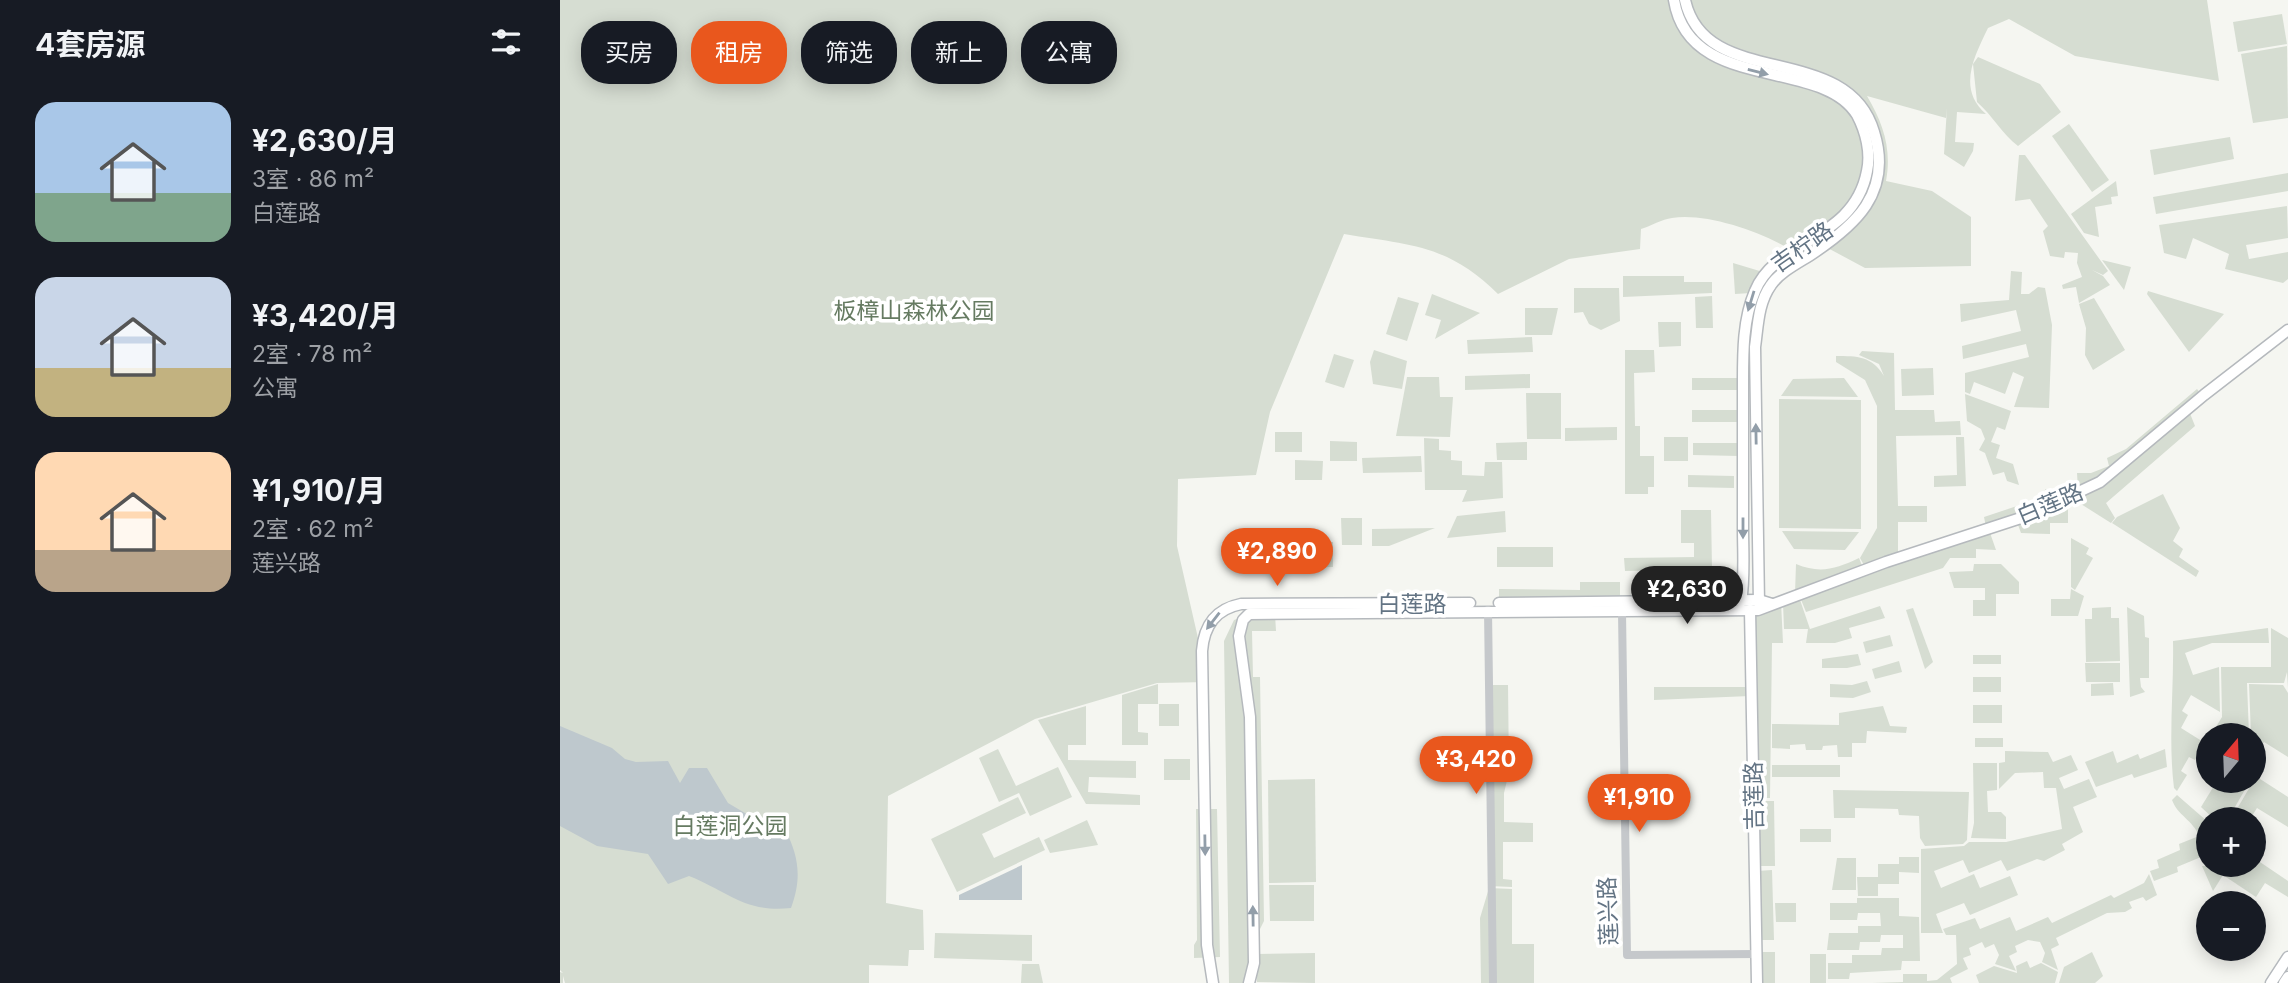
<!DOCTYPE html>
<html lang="zh">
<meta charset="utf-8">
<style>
:root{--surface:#171b24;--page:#20242c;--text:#f1f3f6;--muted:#9ea1a6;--accent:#e9571d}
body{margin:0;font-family:Inter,"Noto Sans SC",sans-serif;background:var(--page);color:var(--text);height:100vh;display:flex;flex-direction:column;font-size:26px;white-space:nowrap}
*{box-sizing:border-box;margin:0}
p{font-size:23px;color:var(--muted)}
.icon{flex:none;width:38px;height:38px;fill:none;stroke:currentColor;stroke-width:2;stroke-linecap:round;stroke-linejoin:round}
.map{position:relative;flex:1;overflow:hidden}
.side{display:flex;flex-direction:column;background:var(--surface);width:560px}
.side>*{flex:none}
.banner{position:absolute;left:21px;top:21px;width:665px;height:63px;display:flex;gap:14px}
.needle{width:46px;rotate:19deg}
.buttons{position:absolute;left:1636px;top:723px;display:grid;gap:14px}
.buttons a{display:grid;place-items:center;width:70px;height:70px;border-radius:50%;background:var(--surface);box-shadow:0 4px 18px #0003;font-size:35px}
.price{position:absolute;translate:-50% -60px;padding:0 16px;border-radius:24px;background:var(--accent);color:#fff;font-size:23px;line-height:46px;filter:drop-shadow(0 2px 4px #0008)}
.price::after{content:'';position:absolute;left:50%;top:42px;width:21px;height:16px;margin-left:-10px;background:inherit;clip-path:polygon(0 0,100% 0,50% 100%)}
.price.selected{background:#222;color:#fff}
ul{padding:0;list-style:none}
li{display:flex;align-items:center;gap:21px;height:175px;padding:0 35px}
li span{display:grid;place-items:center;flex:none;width:196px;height:140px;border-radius:21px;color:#555}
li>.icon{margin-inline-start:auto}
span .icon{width:84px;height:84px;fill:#fffc;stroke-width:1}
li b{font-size:30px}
h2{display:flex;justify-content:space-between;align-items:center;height:84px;padding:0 35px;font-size:30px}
.tag{padding:0 24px;border-radius:28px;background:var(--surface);box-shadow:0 4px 18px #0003;font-size:24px;line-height:63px}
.tag.selected{background:var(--accent);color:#fff}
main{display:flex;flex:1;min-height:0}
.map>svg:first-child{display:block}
</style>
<main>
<section class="side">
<h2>4套房源<svg class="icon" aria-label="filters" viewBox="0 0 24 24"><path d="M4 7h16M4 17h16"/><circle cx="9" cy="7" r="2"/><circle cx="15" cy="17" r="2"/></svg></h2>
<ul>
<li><span style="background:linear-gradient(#a9c7e8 65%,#7fa58c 0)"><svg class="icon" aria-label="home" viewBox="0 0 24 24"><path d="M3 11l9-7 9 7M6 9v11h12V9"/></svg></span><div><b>¥2,630/月</b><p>3室 · 86 m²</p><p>白莲路</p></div></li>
<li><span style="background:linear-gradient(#c9d6e8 65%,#c2b280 0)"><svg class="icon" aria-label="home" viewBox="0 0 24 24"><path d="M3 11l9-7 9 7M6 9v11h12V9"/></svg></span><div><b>¥3,420/月</b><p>2室 · 78 m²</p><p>公寓</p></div></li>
<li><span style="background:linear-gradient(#ffd9b3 70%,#b9a48a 0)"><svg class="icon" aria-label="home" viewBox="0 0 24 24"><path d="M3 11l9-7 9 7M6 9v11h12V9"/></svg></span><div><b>¥1,910/月</b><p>2室 · 62 m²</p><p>莲兴路</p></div></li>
</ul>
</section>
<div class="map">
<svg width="1728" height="983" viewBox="0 0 1728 983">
<rect width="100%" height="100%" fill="#f5f6f1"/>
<g fill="#d6ddd2">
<path d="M 0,0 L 1647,0 L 1659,81 L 1515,56 L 1449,19 L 1428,28 C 1414,57 1397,89 1426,114 L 1397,112 L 1395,142 L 1414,143 L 1413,151 L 1404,167 L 1384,154 L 1387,108 L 1386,118 L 1307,96 C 1323,123 1332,149 1326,181 L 1372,191 L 1411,217 L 1411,266 L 1305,268 L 1264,246 L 1245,259 C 1214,236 1150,212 1112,218 C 1102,219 1091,226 1081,229 L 1080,249 L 1009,259 L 938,294 C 888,244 849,245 784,234 L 710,412 L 696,475 L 618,479 L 617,546 L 648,682 L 597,683 L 475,719 L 328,796 L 326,903 L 363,910 L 364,950 L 349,950 L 348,966 L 309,965 L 309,983 L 5,983 L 3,976 L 3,983 L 0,983 L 0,972 L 3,973 L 0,970 Z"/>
<path d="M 1722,14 L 1727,44 L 1678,52 L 1673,22 Z"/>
<path d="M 1727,46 L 1728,118 L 1693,123 L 1681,54 Z"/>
<path d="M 1418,57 L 1480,84 L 1501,112 L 1458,146 C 1442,134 1433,116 1417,102 L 1413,64 Z"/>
<path d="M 1509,124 L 1549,180 L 1532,192 L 1492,136 Z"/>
<path d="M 1670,137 L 1674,159 L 1594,175 L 1590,150 Z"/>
<path d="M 1459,155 L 1465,155 L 1548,271 L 1543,275 L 1532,270 L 1543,276 L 1550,285 L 1519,303 L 1516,287 L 1503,289 L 1502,285 L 1522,277 L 1517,263 L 1518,253 L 1505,252 L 1504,258 L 1490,256 L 1483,231 L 1488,226 L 1470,199 L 1455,201 Z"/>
<path d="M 1728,173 L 1728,191 L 1596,214 L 1593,197 Z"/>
<path d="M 1556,181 L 1558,196 L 1551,197 L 1552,204 L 1535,207 L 1539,237 L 1524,233 L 1511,214 Z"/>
<path d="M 1727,206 L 1728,238 L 1686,245 L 1689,259 L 1728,252 L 1728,279 L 1723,283 L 1665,269 L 1669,254 L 1633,238 L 1626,259 L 1604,253 L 1599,225 Z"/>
<path d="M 1542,260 L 1571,267 L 1564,290 Z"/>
<path d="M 1173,263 L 1203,272 L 1191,293 L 1175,294 Z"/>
<path d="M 1451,271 L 1462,272 L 1461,294 L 1469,294 L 1478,287 L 1485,288 L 1492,325 L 1489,408 L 1454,407 L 1464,377 L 1453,372 L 1445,394 L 1414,382 L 1410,394 L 1405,392 L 1405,373 L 1469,357 L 1466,344 L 1403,359 L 1402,346 L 1461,331 L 1456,310 L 1401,322 L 1400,304 L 1449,300 Z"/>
<path d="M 1063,276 L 1124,276 L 1124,282 L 1152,282 L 1152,293 L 1063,297 Z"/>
<path d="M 1014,288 L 1059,288 L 1060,321 L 1041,330 L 1029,324 L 1023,312 L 1014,313 Z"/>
<path d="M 1588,291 L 1664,314 L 1629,352 L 1587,294 Z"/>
<path d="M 872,294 L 920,313 L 875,339 L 881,320 L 865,315 Z"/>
<path d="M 1152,296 L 1153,328 L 1136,328 L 1135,297 Z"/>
<path d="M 838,297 L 859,303 L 847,341 L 826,334 Z"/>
<path d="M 1534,298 L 1565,350 L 1533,370 L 1525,355 L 1526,328 L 1519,304 Z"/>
<path d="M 965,308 L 998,308 L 992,335 L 965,335 Z"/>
<path d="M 1098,322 L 1121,322 L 1121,346 L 1099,347 Z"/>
<path d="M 972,337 L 973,352 L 908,354 L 907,340 Z"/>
<path d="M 814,350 L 847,361 L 842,389 L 813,384 L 810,362 Z"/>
<path d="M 1065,350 L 1094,350 L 1095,372 L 1074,373 L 1075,426 L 1080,426 L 1080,456 L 1094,456 L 1094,487 L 1088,487 L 1088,494 L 1065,494 Z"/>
<path d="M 1302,351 L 1334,353 L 1335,410 L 1374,410 L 1375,422 L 1400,421 L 1401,435 L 1336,436 L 1338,506 L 1367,506 L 1367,522 L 1338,522 L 1338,554 L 1305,567 L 1300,558 L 1317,528 L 1317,406 L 1305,380 L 1276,362 L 1276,356 C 1297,356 1312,356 1324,376 L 1319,364 L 1299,355 Z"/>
<path d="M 774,354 L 794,360 L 784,388 L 765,382 Z"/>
<path d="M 1373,368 L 1374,395 L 1342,396 L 1341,369 Z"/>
<path d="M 970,374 L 970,388 L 905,390 L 905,376 Z"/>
<path d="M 847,377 L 879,377 L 880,397 L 893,397 L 890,437 L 836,436 Z"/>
<rect x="1132" y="378" width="46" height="12"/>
<path d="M 1284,378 L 1298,397 L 1221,396 L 1233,379 Z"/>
<path d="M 1637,389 L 1642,395 L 1539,482 L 1509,497 L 1426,527 L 1424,517 L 1487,496 L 1485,489 L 1518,489 L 1517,473 L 1531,473 L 1549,466 L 1547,458 L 1566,449 Z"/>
<path d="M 966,393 L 1001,393 L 1001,439 L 967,439 Z"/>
<path d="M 1405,394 L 1451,411 L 1445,430 L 1437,427 L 1431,442 L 1440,445 L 1436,458 L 1453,464 L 1459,485 L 1447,481 L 1444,472 L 1433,475 L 1425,453 L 1419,450 L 1425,439 L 1421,429 L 1407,421 Z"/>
<path d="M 1219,399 L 1301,400 L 1301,529 L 1219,528 Z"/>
<rect x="1132" y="410" width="46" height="12"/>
<path d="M 1629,411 L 1635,426 L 1546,503 L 1555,518 L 1551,523 L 1513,499 Z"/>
<path d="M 1057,427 L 1057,440 L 1005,441 L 1005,428 Z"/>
<rect x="715" y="432" width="27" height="20"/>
<rect x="1104" y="437" width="24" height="24"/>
<path d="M 1396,437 L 1404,437 L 1406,486 L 1374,487 L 1374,476 L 1397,475 Z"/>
<path d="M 864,438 L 879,439 L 879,450 L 891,451 L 891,460 L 902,461 L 902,475 L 924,476 L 925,462 L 942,462 L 943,498 L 902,502 L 907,490 L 865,490 Z"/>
<path d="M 770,441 L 797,442 L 797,461 L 770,461 Z"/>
<path d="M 967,442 L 967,460 L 937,460 L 936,443 Z"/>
<path d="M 1133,443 L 1179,443 L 1179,456 L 1133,455 Z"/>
<path d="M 861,456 L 862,472 L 803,473 L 802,458 Z"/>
<path d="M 735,460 L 763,461 L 762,480 L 735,480 Z"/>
<path d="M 1128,475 L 1174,476 L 1174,488 L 1128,487 Z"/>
<path d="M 1603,494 L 1620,528 L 1613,541 L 1623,549 L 1619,557 L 1639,571 L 1636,577 L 1552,523 L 1557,517 Z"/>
<path d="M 1508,502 L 1508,523 L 1490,523 L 1490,534 L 1461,533 L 1457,522 Z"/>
<path d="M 1121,510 L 1151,510 L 1152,569 L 1065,571 L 1064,558 L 1134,557 L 1134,543 L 1121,543 Z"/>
<path d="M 945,511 L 946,532 L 887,538 L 897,516 Z"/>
<path d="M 802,518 L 802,545 L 782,545 L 781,518 Z"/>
<path d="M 875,528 L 829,546 L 812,546 L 812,529 Z"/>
<path d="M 1429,530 L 1436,550 L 1416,549 L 1416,558 L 1390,558 L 1383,568 L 1246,612 L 1240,597 Z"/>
<path d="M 1222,531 L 1299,532 L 1285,550 L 1234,549 Z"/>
<path d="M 1511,538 L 1529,548 L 1526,554 L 1533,558 L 1515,590 L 1511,587 Z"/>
<path d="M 773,542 L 773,567 L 715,568 L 715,552 L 735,543 Z"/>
<rect x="937" y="547" width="56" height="20"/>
<path d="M 1299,558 L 1303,568 L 1235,593 L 1236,564 C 1260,574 1276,569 1299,558 Z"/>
<path d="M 1414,564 L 1441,564 L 1459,582 L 1459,594 L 1436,594 L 1436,616 L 1413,616 L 1413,600 L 1425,600 L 1425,588 L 1394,588 L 1389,572 L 1413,571 Z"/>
<path d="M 1020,582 L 1060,582 L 1060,601 L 939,601 L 939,589 L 1020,590 Z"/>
<path d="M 1511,589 L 1524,596 L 1518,616 L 1491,616 L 1491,599 L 1510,599 Z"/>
<path d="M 1239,597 L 1250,629 L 1320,606 L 1325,618 L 1289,628 L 1292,638 L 1275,643 L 1246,643 L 1248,629 L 1224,629 L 1223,603 Z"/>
<path d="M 1221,602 L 1223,643 L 1212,643 L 1210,798 L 1196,798 L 1192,612 Z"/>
<path d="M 1551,607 L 1551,618 L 1559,618 L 1560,661 L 1526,662 L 1525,619 L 1532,619 L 1532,608 Z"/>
<path d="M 1567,607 L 1584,616 L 1585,637 L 1589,638 L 1589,678 L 1580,678 L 1581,687 L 1585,692 L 1570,697 Z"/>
<path d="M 1353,608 L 1373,662 L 1365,669 L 1346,610 Z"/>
<path d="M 694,613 L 715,614 L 716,631 L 692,631 L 693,677 L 700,677 L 704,921 L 691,947 L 692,983 L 669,983 L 664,641 L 674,620 Z"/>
<path d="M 1708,628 L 1709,643 L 1652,643 L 1625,653 L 1633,675 L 1659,667 L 1660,712 L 1631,695 L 1622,711 L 1628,715 L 1621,728 L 1645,743 L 1635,760 L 1629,757 L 1621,771 L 1627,775 L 1617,791 L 1614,788 C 1608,740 1614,690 1613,641 Z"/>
<path d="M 1711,628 L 1728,638 L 1728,688 L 1727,672 L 1724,683 L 1687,683 L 1689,735 L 1651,735 L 1662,717 L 1661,667 L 1711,667 Z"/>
<path d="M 1330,635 L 1333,646 L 1306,653 L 1303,642 Z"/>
<path d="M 1298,654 L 1301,665 L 1287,668 L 1262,668 L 1262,659 Z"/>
<rect x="1413" y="655" width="28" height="9"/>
<path d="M 1339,661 L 1342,672 L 1315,679 L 1312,669 Z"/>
<path d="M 1525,663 L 1560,663 L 1560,682 L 1526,682 Z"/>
<rect x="1413" y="677" width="28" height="15"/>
<path d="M 1307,681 L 1311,692 L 1293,698 L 1270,697 L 1270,684 L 1292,685 Z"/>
<path d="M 1553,683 L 1554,695 L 1531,696 L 1531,684 Z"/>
<path d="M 598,684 L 598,704 L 578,704 L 578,732 L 588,733 L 588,745 L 562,745 L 562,695 Z"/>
<path d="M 1689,684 L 1723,685 L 1728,693 L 1728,757 L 1704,742 L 1696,755 L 1697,777 L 1728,797 L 1728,827 L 1697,808 L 1690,819 L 1671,819 L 1694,780 L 1694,735 L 1691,735 Z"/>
<path d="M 928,685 L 948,685 L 949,772 L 944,793 L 944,822 L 973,823 L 973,842 L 943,842 L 943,879 L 952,880 L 952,887 L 929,886 Z"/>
<path d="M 1094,687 L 1190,687 L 1190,696 L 1094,700 Z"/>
<rect x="599" y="704" width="20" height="22"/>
<rect x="1413" y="705" width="29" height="18"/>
<path d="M 526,706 L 526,745 L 508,745 L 508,760 L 576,761 L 576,778 L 529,777 L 528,792 L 580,795 L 580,805 L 526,804 L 478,720 Z"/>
<path d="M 1323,706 L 1330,726 L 1347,727 L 1346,733 L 1307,731 L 1306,743 L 1292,743 L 1292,757 L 1278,757 L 1277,745 L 1263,746 L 1262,750 L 1246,750 L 1245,744 L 1230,745 L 1230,749 L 1212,748 L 1212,724 L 1279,725 L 1279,713 Z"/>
<rect x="1415" y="738" width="28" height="9"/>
<path d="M 438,749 L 456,786 L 498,767 L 512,797 L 470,816 L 459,793 L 439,802 L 419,758 Z"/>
<path d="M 1605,749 L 1607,767 L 1574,778 L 1572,774 L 1536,787 L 1525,762 L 1553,751 L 1557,763 L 1578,754 L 1580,759 Z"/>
<path d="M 1445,751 L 1488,752 L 1493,762 L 1511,755 L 1518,770 L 1499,778 L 1504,789 L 1529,779 L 1537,797 L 1513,807 L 1523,832 L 1502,844 L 1505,850 L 1484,861 L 1477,859 L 1447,871 L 1441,860 L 1409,873 L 1403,860 L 1374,871 L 1381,888 L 1414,874 L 1420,888 L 1450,876 L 1458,895 L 1410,915 L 1404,903 L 1376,914 L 1383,933 L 1361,933 L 1361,849 L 1404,846 L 1409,842 L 1446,842 L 1502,829 L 1496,788 L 1484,788 L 1483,772 L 1455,773 L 1439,789 L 1439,763 L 1445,762 Z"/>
<rect x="604" y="759" width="26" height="21"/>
<path d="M 1413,763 L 1437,763 L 1437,790 L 1427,791 L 1428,812 L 1441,812 L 1446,817 L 1446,839 L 1411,838 L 1414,823 Z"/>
<rect x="1212" y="765" width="68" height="12"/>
<path d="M 755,779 L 756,882 L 709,883 L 708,780 Z"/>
<path d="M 1657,781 L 1690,781 L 1668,819 L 1654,819 L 1641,807 Z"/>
<path d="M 1273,790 L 1409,792 L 1407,840 L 1403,844 L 1365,846 L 1360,838 L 1359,816 L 1339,815 L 1338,809 L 1295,808 L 1295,818 L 1274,818 Z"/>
<path d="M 1617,795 L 1648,822 L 1648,850 L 1640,853 L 1641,857 L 1617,867 L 1618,872 L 1594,881 L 1590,871 L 1599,868 L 1597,860 L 1620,850 L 1619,844 L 1639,836 C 1633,820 1618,816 1612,800 Z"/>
<path d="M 458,797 L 466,813 L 422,834 L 434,858 L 479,837 L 485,850 L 397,892 L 371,839 Z"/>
<path d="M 1196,801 L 1214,801 L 1215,866 L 1196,866 Z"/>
<path d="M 636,809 L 657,809 L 660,957 L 634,958 L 634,945 L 637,940 Z"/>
<path d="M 527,820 L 538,845 L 490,853 L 484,840 Z"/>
<rect x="1240" y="829" width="31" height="13"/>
<path d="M 1339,857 L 1359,857 L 1359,873 L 1339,872 L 1339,884 L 1318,884 L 1318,896 L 1298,896 L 1297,877 L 1318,877 L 1318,864 L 1339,864 Z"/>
<path d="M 1277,858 L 1296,858 L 1296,890 L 1272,890 Z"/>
<path d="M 1694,858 L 1728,881 L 1728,897 L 1705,883 L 1696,897 L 1663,875 L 1653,891 L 1642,866 L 1694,864 Z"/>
<path d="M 1212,870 L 1214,940 L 1198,940 L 1197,871 Z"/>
<path d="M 1589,874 L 1597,895 L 1586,901 L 1583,897 L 1569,902 L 1572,908 L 1565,912 L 1547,913 L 1496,938 L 1499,945 L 1491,949 L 1498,970 L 1482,962 L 1485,953 L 1480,942 L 1468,940 L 1455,946 L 1457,952 L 1449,956 L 1456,971 L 1435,964 L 1439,955 L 1434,944 L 1425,948 L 1422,942 L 1409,948 L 1411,955 L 1403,958 L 1408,969 L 1390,978 L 1392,983 L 1312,983 L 1343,982 L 1343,974 L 1367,974 L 1367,981 L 1377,980 L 1397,964 L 1396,935 L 1386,935 L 1383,929 L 1415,918 L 1420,929 L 1450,917 L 1456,931 L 1488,917 L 1492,923 L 1551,895 L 1554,898 L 1584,883 Z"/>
<path d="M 709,885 L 754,885 L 754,921 L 710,921 Z"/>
<path d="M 929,888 L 952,889 L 952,944 L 974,944 L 974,983 L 921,983 L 920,918 Z"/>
<path d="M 1297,898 L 1339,898 L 1339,916 L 1359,917 L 1360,961 L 1342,961 L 1341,970 L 1290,973 L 1289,979 L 1268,979 L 1268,963 L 1292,963 L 1292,955 L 1321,955 L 1322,948 L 1343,948 L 1343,935 L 1321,935 L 1320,942 L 1300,942 L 1299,950 L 1267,950 L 1269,933 L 1298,933 L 1298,926 L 1321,926 L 1320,913 L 1298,913 L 1297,920 L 1270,920 L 1270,903 L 1297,903 Z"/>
<path d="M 1215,903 L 1236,903 L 1236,922 L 1216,922 Z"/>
<path d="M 375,933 L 472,935 L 472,961 L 374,958 Z"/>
<rect x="1200" y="952" width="15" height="31"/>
<path d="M 1532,952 L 1543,976 L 1535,983 L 1499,983 L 1504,967 Z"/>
<path d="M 755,953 L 755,983 L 697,982 L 696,954 Z"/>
<rect x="1250" y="954" width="16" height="29"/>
<path d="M 1467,961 L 1470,968 L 1481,963 L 1498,972 L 1495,983 L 1419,983 L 1416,975 L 1434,966 L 1457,973 L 1456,966 Z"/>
<path d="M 462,964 L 479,964 L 483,983 L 461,983 Z"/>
</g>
<g fill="#bec8cd">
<path d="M 0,726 L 52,748 L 65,759 L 76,762 L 108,761 L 120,783 L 129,768 L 147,768 L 168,803 L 190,816 L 225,829 C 239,857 242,878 231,908 C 185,913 169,892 129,876 L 108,884 L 88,854 L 37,846 L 0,826 Z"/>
<path d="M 462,865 L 462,900 L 399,900 L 399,895 Z"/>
</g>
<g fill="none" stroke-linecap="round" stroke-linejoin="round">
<defs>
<g id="major">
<path d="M 1114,0 C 1129,94 1262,57 1297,115 C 1306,132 1311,153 1307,171 C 1294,241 1216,239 1195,291 C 1182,321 1183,357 1183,390 C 1183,436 1183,482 1183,528 C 1183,552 1185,578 1181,602"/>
<path d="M 1125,0 C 1145,92 1287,39 1314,132 C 1333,193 1295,226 1249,256 C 1236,264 1219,273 1211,285 C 1198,303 1198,326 1195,347 L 1199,603"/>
<path d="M 939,603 L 1199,600 L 1212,604"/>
<path d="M 1190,610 L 1197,983"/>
<path d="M 653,983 L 647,945 L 642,651 C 644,625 656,609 681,604 L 910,603"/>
<path d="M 689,983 L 694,963 L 690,717 L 679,636 L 683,620 L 689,614 L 1198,610 L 1326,562 L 1470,515 L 1540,482 L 1644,395 L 1728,330"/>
<path d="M 1711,983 L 1728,957"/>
<path d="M 1724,983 L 1728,977"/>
</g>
</defs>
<use href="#major" stroke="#b5b9bd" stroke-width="13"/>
<g stroke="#c5c8cb" stroke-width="8">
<path d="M 928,610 L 933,983"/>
<path d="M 1062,612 L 1067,955 L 1196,954"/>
</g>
<use href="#major" stroke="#fff" stroke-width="10"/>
</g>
<defs><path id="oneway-solid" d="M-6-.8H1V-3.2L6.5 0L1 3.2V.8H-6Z" transform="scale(1.75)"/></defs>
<g fill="#929ea9">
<use href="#oneway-solid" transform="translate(1198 72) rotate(14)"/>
<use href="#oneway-solid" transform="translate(1191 301) rotate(107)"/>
<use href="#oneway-solid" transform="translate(1196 434) rotate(-91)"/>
<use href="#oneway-solid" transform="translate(1183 528) rotate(90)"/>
<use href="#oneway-solid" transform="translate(653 621) rotate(128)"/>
<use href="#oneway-solid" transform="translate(645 845) rotate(89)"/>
<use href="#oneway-solid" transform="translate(693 916) rotate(-91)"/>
</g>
<g text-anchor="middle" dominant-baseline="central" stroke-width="7" stroke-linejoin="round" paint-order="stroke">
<g font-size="23" fill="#637484" stroke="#fff">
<text transform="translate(1242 247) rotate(-35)">吉柠路</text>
<text transform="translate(1490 504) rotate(-23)">白莲路</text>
<text x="852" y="604">白莲路</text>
<text transform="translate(1194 796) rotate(-91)">吉莲路</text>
<text transform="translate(1048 911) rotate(-92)">莲兴路</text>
</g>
<g font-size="23" fill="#667b62" stroke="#fff">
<text x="354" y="311">板樟山森林公园</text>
<text x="170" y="826">白莲洞公园</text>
</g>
</g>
</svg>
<div class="buttons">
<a><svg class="needle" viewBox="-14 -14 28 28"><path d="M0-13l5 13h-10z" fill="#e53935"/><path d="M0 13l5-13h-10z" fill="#9ea1a6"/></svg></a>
<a>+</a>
<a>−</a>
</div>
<b class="price" style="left:717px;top:588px">¥2,890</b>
<b class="price selected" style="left:1127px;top:626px">¥2,630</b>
<b class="price" style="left:916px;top:796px">¥3,420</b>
<b class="price" style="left:1079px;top:834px">¥1,910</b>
<div class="banner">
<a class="tag">买房</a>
<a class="tag selected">租房</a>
<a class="tag">筛选</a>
<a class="tag">新上</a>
<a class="tag">公寓</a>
</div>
</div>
</main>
